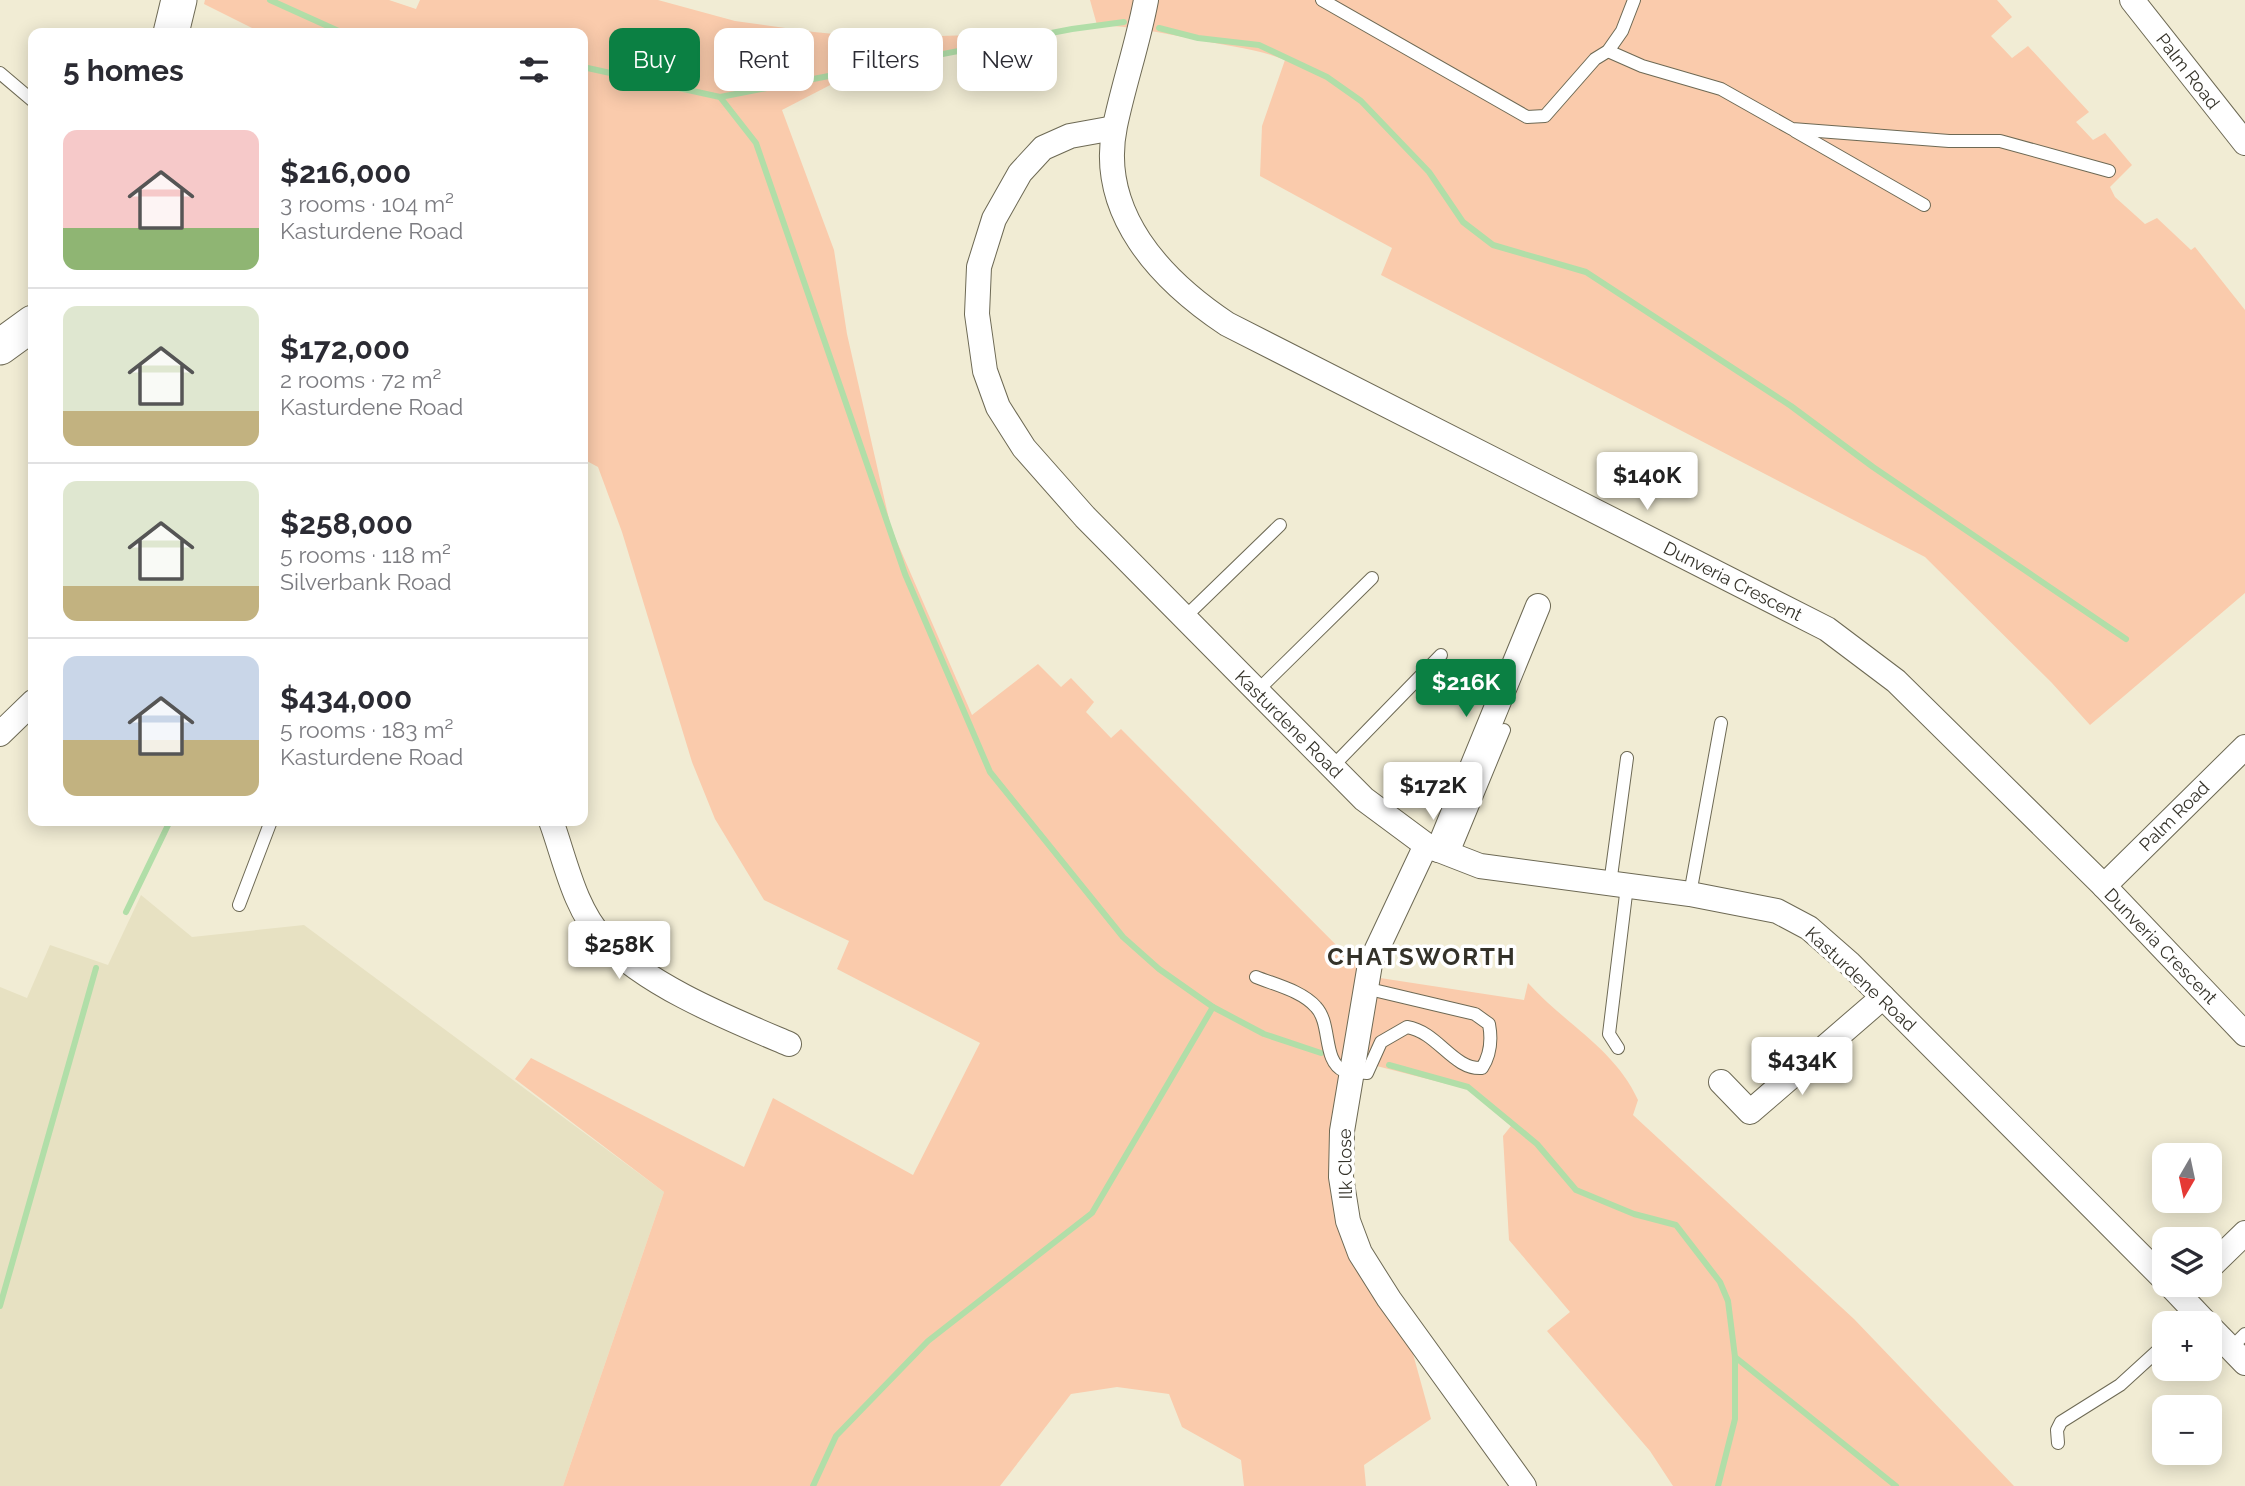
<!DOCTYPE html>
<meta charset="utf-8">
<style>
:root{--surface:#fff;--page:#f2f2f3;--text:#2b2b33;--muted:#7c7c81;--line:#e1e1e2;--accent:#0b8043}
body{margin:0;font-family:Raleway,sans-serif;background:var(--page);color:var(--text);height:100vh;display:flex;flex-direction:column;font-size:26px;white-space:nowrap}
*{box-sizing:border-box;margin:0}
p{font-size:23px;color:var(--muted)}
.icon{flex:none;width:38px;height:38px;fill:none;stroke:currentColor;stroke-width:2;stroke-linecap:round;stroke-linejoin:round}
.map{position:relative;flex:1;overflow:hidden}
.drawer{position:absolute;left:28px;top:28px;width:560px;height:798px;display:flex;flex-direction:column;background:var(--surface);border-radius:14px;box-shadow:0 4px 18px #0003}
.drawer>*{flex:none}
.hud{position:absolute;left:609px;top:28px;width:665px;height:63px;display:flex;gap:14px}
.needle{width:46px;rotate:189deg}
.fabs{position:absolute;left:2152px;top:1143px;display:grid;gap:14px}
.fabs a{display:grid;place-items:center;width:70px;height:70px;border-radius:14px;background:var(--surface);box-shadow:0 4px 18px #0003;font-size:35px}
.price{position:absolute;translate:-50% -60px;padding:0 16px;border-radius:7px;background:#fff;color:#222;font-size:23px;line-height:46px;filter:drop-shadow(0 2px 4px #0008)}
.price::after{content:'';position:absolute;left:50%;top:42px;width:21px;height:16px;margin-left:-10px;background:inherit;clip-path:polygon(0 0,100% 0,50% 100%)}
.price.active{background:var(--accent);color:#fff}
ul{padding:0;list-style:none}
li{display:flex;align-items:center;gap:21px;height:175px;padding:0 35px}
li+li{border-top:2px solid var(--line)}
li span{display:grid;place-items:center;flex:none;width:196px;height:140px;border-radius:14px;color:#555}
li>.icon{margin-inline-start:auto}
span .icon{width:84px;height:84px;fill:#fffc;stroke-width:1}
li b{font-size:30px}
h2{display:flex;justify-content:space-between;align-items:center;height:84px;padding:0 35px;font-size:30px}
.pill{padding:0 24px;border-radius:14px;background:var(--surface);box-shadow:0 4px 18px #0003;font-size:24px;line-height:63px}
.pill.active{background:var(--accent);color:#fff}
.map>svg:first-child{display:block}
</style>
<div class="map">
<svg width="2245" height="1486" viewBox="0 0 2245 1486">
<rect width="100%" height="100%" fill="#f1ecd4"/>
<path fill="#e7e1c2" d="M 141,895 L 192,937 L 304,925 L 664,1192 L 563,1486 L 0,1486 L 0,987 L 27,998 L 50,945 L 108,965 Z"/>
<g fill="#facbac">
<path d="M 205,0 L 389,0 L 416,9 L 420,0 L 658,0 L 735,21 L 814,32 L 875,38 L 973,35 L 976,45 L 836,82 L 782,110 L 834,250 L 847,334 L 891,528 L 972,715 L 1038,664 L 1061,687 L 1071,678 L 1094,702 L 1086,712 L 1111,738 L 1121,729 L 1367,976 L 1524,1000 L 1528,983 C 1565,1024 1615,1049 1638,1100 L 1633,1115 L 1854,1319 L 2014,1486 L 1673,1486 L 1650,1451 L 1547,1331 L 1570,1312 L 1509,1240 L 1503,1136 L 1511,1126 L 1467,1089 L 1353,1060 L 1338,1173 L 1405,1325 L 1431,1419 L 1364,1465 L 1366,1486 L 1244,1486 L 1241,1460 L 1182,1427 L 1169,1394 L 1117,1387 L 1071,1394 L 1000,1486 L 563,1486 L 664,1192 L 515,1079 L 531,1058 L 744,1167 L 773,1098 L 913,1175 L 980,1043 L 837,969 L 849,941 L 764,900 L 715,819 L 692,762 L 622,532 L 598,467 L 583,459 L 583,33 L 262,33 L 204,4 Z"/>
<path d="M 1090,0 L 1997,0 L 2012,17 L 1991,36 L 2012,58 L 2028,46 L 2089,112 L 2076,122 L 2093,140 L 2105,133 L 2132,165 L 2110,187 L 2115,197 L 2145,224 L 2157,218 L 2191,250 L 2195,247 L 2245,310 L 2245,593 L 2090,725 L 2051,682 L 1925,557 L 1381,275 L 1392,248 L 1260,176 L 1262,126 L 1285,60 C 1255,48 1226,46 1195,39 C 1161,33 1131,26 1097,25 Z"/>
</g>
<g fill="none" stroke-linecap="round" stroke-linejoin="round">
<g stroke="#b1dea8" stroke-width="6">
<path d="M 270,0 L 343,33"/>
<path d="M 1159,28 L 1198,38 L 1259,45 L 1327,77 L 1361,101 L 1429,172 L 1463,222 L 1493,245 L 1586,272 L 1791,406 L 1873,467 L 2126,639"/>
<path d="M 583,67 L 720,97 L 756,143 L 905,574 L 990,772 L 1123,937 L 1159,969 L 1213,1007 L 1264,1034 L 1321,1053"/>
<path d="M 720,97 L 1072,29 L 1124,22"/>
<path d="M 126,912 L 170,821"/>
<path d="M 1389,1065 L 1468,1087 L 1537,1144 L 1576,1190 L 1634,1214 L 1676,1225 L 1720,1282 L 1728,1301 L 1735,1357 L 1735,1419 L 1718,1486"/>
<path d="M 0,1306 L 96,968"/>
<path d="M 1735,1357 L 1896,1486"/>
<path d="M 813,1486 L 836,1436 L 928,1341 L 1092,1213 L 1213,1007"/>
</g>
<defs>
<g id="lane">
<path d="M 1322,0 L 1527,117 L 1545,116 L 1595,59 L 1608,51 L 1622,31 L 1634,0"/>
<path d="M 1608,51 L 1642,66 L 1721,89 L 1792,129 L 1949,141 L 2000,141 L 2109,171"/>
<path d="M 0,73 L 33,101"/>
<path d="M 1795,131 L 1924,205"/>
<path d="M 1184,618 L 1280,525"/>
<path d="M 1257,691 L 1372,578"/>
<path d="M 1332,767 L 1441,655"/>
<path d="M 1452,856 L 1504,730"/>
<path d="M 1610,884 L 1627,758"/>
<path d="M 1690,894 L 1721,723"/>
<path d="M 239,905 L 271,821"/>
<path d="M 1256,977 C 1276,985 1302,991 1316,1007 C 1332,1024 1322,1061 1344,1071 L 1367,1073 L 1381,1042 L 1407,1027 C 1438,1032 1453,1070 1482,1068 C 1491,1054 1492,1040 1489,1024 L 1475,1014 L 1365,988"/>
<path d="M 1618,1048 L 1609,1034 L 1627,886"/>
<path d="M 2231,1348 L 2245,1334"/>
<path d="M 2058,1443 L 2057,1430 L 2061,1422 L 2120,1385 L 2165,1344"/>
</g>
<g id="street">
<path d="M 1146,0 C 1138,43 1124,83 1115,126 C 1097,213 1161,280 1227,324 L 1827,629 L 1896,681 L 2104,886 L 2245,1034"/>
<path d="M 2132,0 L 2245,143"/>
<path d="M 1114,128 L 1070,136 L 1043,148 L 1020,173 L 994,219 L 979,267 L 977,314 L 985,371 L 998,407 L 1024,448 L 1085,517 L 1364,799 L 1426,845 L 1480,866 L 1690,894 L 1777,911 L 1809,928 L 1849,963 L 2165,1280"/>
<path d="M 0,734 L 33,702"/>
<path d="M 551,821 C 565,859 574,908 603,939 C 647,986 730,1019 789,1044"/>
<path d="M 1426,845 L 1370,964 L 1342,1131 L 1341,1177 L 1348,1221 L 1360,1253 L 1389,1299 L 1524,1486"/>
<path d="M 1438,850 L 1538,606"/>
<path d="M 2104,886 L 2245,747"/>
<path d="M 1721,1082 L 1750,1112 L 1883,997"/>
<path d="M 2210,1267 L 2245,1233"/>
<path d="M 2169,1284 L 2206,1323"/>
<path d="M 2210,1327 L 2245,1363"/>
</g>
<g id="secondary">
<path d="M 171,33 L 179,0"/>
<path d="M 0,347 L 33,323"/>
</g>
</defs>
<use href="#lane" stroke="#6d6954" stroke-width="14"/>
<use href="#street" stroke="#6d6954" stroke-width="26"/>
<use href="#secondary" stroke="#6d6954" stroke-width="37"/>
<use href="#lane" stroke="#fff" stroke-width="12"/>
<use href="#street" stroke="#fff" stroke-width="24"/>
<use href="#secondary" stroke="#fff" stroke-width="35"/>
</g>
<g text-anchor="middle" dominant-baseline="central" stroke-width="7" stroke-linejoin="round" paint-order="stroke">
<g font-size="18" fill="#343229" stroke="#fff">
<text transform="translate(2188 71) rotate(52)">Palm Road</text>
<text transform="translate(1733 581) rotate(27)">Dunveria Crescent</text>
<text transform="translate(1289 724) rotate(45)">Kasturdene Road</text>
<text transform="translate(2174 816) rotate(-45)">Palm Road</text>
<text transform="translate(2161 946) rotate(46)">Dunveria Crescent</text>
<text transform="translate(1861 979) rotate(43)">Kasturdene Road</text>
<text transform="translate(1345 1164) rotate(-91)">Ilk Close</text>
</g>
<g font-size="24" font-weight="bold" letter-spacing="2" fill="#343229" stroke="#fff">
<text x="1422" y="956">CHATSWORTH</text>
</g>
</g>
</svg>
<div class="fabs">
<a><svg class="needle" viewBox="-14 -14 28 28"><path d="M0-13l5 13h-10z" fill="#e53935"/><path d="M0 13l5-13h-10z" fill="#7c7c81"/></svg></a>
<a><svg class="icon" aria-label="layers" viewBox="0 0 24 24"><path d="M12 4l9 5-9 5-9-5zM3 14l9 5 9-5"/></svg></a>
<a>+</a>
<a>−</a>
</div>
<b class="price" style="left:1647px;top:512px">$140K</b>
<b class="price active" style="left:1466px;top:719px">$216K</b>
<b class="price" style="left:1433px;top:822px">$172K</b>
<b class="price" style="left:619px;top:981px">$258K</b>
<b class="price" style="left:1802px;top:1097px">$434K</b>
<div class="hud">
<a class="pill active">Buy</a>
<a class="pill">Rent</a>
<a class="pill">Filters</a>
<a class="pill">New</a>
</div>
<section class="drawer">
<h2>5 homes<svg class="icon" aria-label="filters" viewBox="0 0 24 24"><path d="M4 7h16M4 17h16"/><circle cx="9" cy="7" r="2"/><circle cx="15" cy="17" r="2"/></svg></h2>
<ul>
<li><span style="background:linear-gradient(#f6c9c9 70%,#8fb573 0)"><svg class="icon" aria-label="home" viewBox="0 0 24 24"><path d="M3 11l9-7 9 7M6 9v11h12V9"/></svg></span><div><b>$216,000</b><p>3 rooms · 104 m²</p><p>Kasturdene Road</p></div></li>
<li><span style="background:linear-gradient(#dfe7d0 75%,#c2b280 0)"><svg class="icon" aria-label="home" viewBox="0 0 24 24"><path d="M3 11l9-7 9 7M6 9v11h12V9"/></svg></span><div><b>$172,000</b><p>2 rooms · 72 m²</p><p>Kasturdene Road</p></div></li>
<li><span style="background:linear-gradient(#dfe7d0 75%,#c2b280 0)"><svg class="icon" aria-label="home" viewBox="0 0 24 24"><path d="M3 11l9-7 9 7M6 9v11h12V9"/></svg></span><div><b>$258,000</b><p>5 rooms · 118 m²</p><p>Silverbank Road</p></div></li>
<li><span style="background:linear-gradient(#c9d6e8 60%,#c2b280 0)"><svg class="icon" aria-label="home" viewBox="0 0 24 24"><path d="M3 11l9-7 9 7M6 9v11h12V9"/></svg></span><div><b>$434,000</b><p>5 rooms · 183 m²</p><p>Kasturdene Road</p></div></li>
</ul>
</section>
</div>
